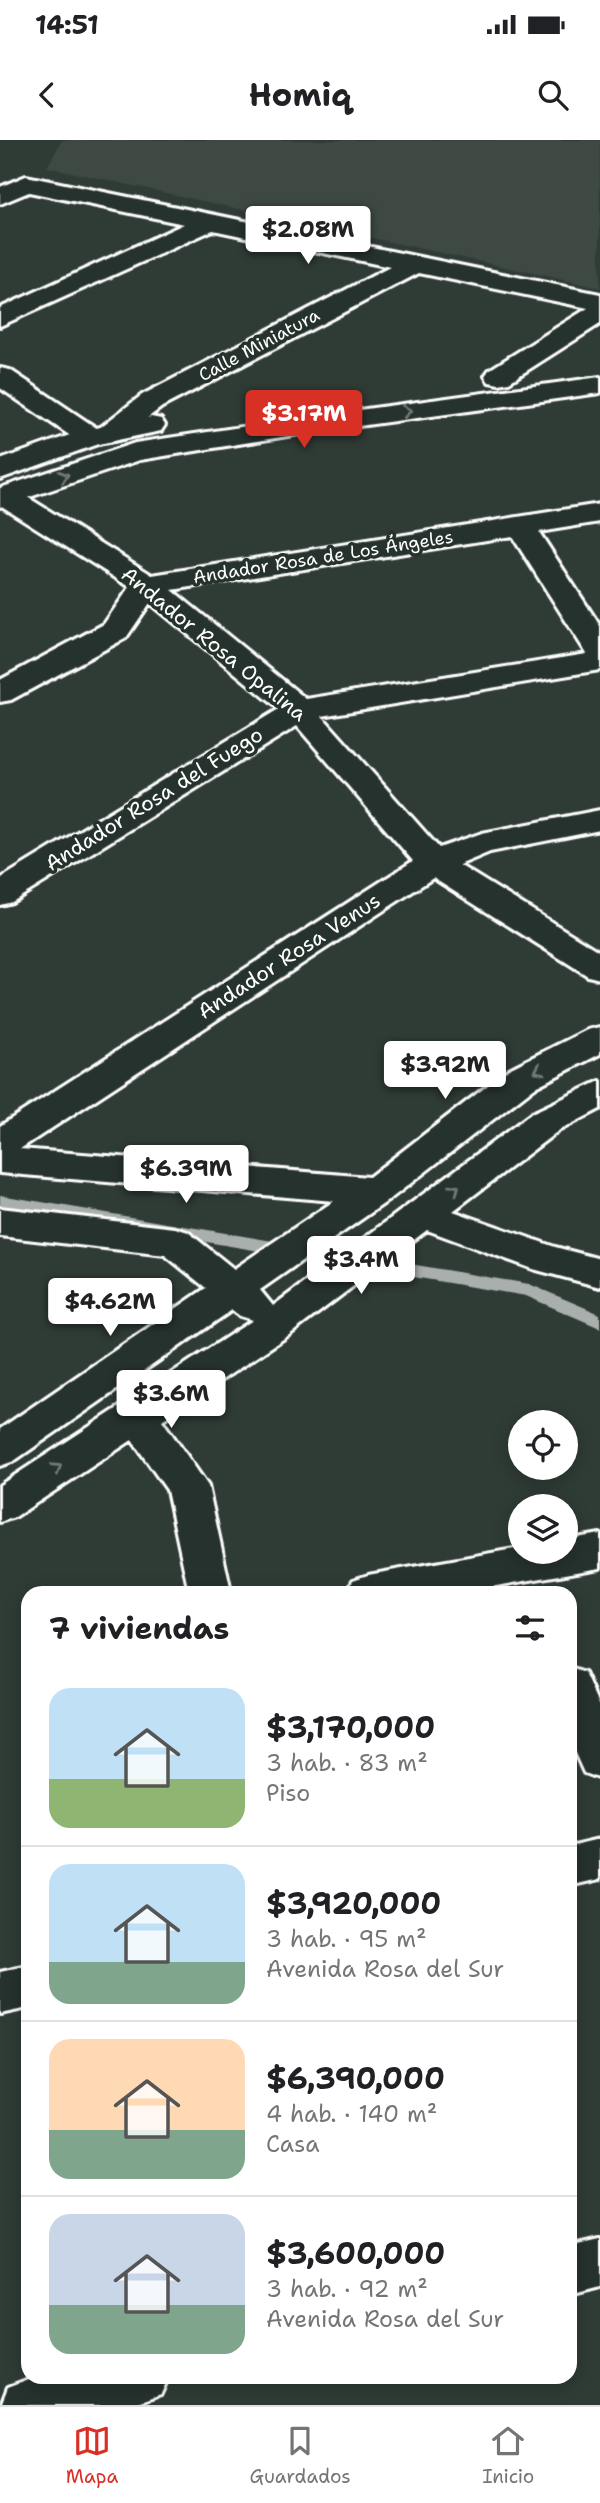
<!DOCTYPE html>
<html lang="es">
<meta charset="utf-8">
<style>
:root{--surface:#fff;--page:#f2f2f2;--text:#202124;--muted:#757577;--line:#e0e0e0;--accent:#d93025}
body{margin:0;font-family:"Shantell Sans",sans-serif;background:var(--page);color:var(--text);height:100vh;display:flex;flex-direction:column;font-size:26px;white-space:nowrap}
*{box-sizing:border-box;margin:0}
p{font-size:23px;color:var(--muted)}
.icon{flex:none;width:38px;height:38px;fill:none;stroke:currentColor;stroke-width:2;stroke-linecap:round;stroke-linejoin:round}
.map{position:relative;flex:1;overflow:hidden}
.sheet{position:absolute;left:21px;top:1446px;width:556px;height:798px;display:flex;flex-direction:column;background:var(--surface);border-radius:21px;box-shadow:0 4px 18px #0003}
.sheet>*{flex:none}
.controls{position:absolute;left:508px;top:1270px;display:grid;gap:14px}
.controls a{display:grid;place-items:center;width:70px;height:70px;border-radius:50%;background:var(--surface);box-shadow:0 4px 18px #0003;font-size:35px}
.price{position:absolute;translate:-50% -60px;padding:0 16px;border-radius:7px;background:#fff;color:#222;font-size:23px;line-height:46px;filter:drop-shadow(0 2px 4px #0008)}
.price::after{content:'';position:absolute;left:50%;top:42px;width:21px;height:16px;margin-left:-10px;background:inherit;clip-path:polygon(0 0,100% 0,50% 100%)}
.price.current{background:var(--accent);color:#fff}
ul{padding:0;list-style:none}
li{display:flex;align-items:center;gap:21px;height:175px;padding:0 28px}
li+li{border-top:2px solid var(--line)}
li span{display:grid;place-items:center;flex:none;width:196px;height:140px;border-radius:21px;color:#555}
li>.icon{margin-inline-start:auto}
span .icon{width:84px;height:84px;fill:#fffc;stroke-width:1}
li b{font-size:30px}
h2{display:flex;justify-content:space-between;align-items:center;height:84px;padding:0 28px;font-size:30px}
.status{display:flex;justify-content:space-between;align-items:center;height:49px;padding:0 35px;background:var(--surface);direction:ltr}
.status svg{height:19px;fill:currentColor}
header{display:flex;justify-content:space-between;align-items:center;height:91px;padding:0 28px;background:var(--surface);font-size:32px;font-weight:700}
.menu{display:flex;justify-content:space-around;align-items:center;height:98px;border-top:2px solid var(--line);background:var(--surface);font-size:19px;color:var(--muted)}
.menu a{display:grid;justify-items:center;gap:4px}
.menu .current{color:var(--accent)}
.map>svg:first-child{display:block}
</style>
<div class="status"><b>14:51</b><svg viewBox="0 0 49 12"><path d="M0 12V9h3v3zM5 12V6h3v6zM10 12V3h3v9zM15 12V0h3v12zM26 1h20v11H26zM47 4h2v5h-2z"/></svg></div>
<header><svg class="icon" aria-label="back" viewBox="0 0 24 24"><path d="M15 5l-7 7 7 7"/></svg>Homiq<svg class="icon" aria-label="search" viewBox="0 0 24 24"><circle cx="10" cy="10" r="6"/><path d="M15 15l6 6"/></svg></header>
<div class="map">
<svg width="600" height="2265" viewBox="0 0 600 2265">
<rect width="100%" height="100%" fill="#2f3b35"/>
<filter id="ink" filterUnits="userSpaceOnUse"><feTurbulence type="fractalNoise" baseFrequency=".0143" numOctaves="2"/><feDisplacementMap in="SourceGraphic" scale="14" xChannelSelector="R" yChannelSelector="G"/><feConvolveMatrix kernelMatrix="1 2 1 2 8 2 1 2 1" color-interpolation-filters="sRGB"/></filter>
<g filter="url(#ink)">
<path fill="#3c4842" d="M 62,0 L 600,0 L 600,148 L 47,27 Z"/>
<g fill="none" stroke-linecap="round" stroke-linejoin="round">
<path fill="#a9afac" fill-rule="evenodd" d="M 0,1055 L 529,1144 L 600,1174 L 600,1188 L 526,1156 L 0,1067 Z"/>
<defs>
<g id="minor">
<path d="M 26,36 L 600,154 L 600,184 L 509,242 L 499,244 L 489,242 L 485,236 L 489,230 L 588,168 L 419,133 L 162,267 L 118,300 L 91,305 L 81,303 L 0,248 L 0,228 L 10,230 L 98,289 L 142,255 L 390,127 L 213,90 L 0,186 L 0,168 L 184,84 L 29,52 L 0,64 L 0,47 Z"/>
<path d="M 6,347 L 16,350 L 152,435 L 600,364 L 600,382 L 539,392 L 600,486 L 600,530 L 322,576 L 439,708 L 482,693 L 600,670 L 600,690 L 490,712 L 459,725 L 600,812 L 600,839 L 588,836 L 433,738 L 20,1009 L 369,1037 L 509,929 L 587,890 L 600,887 L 600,914 L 535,947 L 389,1060 L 260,1150 L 273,1166 L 532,973 L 600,941 L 600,969 L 558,991 L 453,1071 L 555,1107 L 600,1119 L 600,1147 L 533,1129 L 427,1090 L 289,1195 L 162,1280 L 208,1346 L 231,1452 L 189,1452 L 167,1350 L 132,1300 L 15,1377 L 0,1382 L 0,1345 L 253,1180 L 240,1176 L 232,1170 L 14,1321 L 0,1326 L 0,1289 L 206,1148 L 165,1115 L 0,1096 L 0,1068 L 175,1088 L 188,1092 L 234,1129 L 334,1061 L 0,1033 L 0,986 L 413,721 L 297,586 L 12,762 L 0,765 L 0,739 L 279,569 L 150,463 L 126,498 L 11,560 L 0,562 L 0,540 L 104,484 L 130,447 L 0,365 L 0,349 ZM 512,396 L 587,514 L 306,559 L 172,450 Z"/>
<path d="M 600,1394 L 600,1428 L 461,1452 L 347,1452 L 353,1440 L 368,1435 L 520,1408 L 520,1412 L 565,1412 L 565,1400 Z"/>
<path d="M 570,1528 L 585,1533 L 600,1566 L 600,1639 L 584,1633 L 570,1602 Z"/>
<path d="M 600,1699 L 600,1739 L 570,1746 L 570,1706 Z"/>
<path d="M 28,1826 L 28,1868 L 0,1874 L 0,1832 Z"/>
<path d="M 600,2099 L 600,2147 L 570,2155 L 570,2106 Z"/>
<path d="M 37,2236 L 169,2236 L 161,2254 L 130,2265 L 1,2265 L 8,2247 Z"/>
</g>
<g id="major">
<path d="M 600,237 L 600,253 L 300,294 L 140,320 L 0,367 L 0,348 L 135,303 L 300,278 Z"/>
<path d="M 151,277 L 161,279 L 165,285 L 161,291 L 98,304 L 0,339 L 0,320 L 81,291 Z"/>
</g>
</defs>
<use href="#minor" stroke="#fff" stroke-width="6"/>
<use href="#major" stroke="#fff" stroke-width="6"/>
<use href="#minor" fill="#26332d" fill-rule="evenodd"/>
<use href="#major" fill="#26332d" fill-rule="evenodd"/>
</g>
<defs><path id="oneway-chevron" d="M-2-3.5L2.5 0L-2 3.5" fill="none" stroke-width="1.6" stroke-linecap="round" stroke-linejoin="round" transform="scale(1.75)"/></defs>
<g stroke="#727a76">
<use href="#oneway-chevron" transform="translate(407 271) rotate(-8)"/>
<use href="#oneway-chevron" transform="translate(64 336) rotate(-19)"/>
<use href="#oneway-chevron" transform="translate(539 930) rotate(154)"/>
<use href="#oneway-chevron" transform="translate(455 1049) rotate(-37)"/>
<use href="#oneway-chevron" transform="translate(57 1328) rotate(-33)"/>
</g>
</g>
<g text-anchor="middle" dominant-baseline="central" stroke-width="7" stroke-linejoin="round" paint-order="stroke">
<g font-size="18" fill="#fff" stroke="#26332d">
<text transform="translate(259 205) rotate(-28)">Calle Miniatura</text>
<text transform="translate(323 417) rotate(-9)">Andador Rosa de Los Ángeles</text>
</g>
<g font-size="21" fill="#fff" stroke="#26332d">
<text transform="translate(214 504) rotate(39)">Andador Rosa Opalina</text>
<text transform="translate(154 659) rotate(-32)">Andador Rosa del Fuego</text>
<text transform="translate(289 816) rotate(-33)">Andador Rosa Venus</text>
</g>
</g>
</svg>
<div class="controls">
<a><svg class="icon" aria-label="locate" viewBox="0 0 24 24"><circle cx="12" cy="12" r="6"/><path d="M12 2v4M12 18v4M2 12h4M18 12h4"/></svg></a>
<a><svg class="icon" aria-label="layers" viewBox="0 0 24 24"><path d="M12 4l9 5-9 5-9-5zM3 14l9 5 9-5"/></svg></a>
</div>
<b class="price" style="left:308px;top:126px">$2.08M</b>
<b class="price current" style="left:304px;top:310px">$3.17M</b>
<b class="price" style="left:445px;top:961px">$3.92M</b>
<b class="price" style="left:186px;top:1065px">$6.39M</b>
<b class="price" style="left:361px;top:1156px">$3.4M</b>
<b class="price" style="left:110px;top:1198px">$4.62M</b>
<b class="price" style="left:171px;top:1290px">$3.6M</b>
<section class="sheet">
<h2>7 viviendas<svg class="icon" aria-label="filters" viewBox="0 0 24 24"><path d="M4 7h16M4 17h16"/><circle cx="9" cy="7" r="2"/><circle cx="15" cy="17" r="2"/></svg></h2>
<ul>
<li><span style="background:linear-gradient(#bfe0f5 65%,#8fb573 0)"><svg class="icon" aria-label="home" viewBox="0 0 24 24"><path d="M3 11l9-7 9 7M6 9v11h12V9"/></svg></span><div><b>$3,170,000</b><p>3 hab. · 83 m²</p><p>Piso</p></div></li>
<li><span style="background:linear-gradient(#bfe0f5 70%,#7fa58c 0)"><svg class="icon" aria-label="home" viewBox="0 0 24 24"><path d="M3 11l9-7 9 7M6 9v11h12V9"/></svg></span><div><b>$3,920,000</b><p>3 hab. · 95 m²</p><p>Avenida Rosa del Sur</p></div></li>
<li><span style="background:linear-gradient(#ffd9b3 65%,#7fa58c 0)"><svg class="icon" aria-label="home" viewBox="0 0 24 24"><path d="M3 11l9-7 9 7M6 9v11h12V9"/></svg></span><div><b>$6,390,000</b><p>4 hab. · 140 m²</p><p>Casa</p></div></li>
<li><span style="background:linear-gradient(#c9d6e8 65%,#7fa58c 0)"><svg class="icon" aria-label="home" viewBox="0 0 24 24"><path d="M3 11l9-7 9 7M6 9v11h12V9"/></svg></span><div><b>$3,600,000</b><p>3 hab. · 92 m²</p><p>Avenida Rosa del Sur</p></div></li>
</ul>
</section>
</div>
<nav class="menu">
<a class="current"><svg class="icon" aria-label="map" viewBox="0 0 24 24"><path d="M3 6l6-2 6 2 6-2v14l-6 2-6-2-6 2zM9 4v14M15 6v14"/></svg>Mapa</a>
<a><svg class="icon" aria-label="saved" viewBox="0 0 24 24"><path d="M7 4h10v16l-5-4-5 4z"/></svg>Guardados</a>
<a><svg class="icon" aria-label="home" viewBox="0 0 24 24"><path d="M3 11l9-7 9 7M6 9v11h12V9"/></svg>Inicio</a>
</nav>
